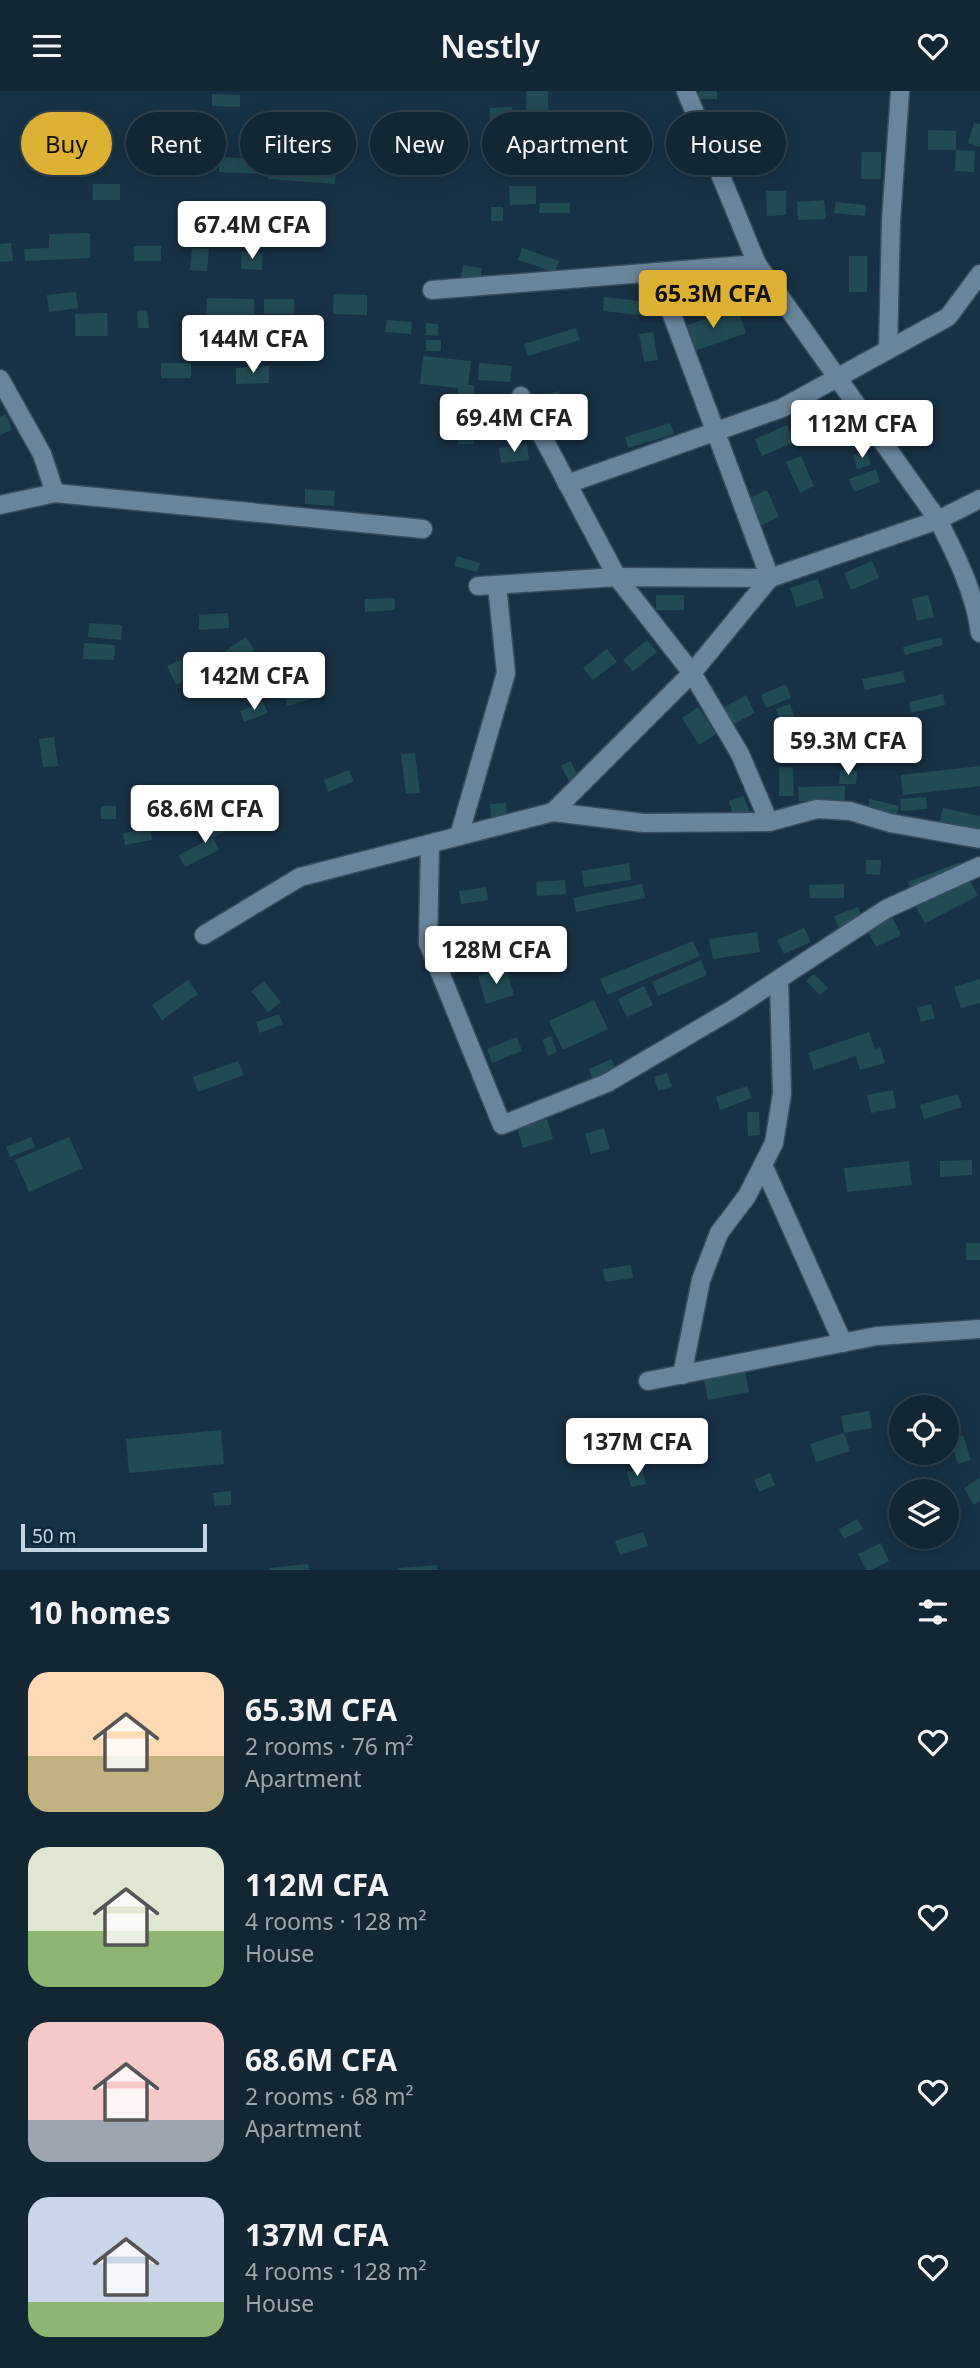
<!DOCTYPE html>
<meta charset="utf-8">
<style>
:root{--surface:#122634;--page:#1f3240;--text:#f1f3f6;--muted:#9ca5ac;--line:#31434f;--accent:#ddb133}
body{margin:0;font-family:"Noto Sans",sans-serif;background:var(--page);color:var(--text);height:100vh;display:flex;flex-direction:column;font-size:26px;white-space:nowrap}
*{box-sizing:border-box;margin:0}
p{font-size:23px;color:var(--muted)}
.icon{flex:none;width:38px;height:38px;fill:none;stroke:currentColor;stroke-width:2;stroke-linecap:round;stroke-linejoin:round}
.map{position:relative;height:1479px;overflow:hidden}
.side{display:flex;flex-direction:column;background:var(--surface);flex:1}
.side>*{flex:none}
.top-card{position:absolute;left:21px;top:21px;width:938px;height:63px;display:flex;gap:14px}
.controls{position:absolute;left:889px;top:1304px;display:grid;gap:14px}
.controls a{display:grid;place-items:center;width:70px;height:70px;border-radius:50%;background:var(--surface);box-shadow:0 4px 18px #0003,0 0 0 2px var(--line);font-size:35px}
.scale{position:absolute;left:21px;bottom:18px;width:186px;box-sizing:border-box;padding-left:7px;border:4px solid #c5d4e0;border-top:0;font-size:19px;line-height:24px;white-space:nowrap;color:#c5d4e0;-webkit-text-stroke:5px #0e283b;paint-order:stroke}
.price{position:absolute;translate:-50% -60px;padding:0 16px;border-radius:7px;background:#fff;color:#222;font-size:23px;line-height:46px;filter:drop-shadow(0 2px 4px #0008)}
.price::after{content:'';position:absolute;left:50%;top:42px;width:21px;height:16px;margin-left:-10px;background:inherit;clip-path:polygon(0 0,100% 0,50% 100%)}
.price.active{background:var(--accent);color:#111}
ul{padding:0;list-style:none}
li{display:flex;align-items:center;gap:21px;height:175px;padding:0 28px}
li span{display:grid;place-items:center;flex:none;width:196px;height:140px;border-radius:21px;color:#555}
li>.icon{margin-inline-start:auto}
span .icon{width:84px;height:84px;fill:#fffc;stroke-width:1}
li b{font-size:30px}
h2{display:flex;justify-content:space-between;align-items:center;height:84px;padding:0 28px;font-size:30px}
.chip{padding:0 24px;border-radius:32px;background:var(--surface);box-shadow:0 4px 18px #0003,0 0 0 2px var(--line);font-size:24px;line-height:63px}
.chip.active{background:var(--accent);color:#111}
header{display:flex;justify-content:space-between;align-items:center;height:91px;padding:0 28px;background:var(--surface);font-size:32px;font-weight:600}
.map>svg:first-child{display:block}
</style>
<header><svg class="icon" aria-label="menu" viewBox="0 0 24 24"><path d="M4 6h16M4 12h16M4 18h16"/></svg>Nestly<svg class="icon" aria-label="heart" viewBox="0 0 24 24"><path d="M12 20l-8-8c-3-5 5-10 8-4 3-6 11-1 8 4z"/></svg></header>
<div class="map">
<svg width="980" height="1479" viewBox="0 0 980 1479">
<rect width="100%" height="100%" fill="#183245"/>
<g fill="#234b53">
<path d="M 526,0 L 548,0 L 549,65 L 527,65 Z"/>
<rect x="699" y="0" width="18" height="8"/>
<path d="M 212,3 L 240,4 L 240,16 L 212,15 Z"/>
<path d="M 512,16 L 514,70 L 492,71 L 490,17 Z"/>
<path d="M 974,32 L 980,33 L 980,56 L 968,52 Z"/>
<path d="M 928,39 L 956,40 L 956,59 L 975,60 L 974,81 L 955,80 L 956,59 L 928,59 Z"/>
<path d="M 389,57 L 417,62 L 414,76 L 387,70 Z"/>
<path d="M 862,61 L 881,61 L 881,88 L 861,88 Z"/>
<path d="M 270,62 L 337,67 L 335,93 L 268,88 Z"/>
<path d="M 594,63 L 595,78 L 572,80 L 571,64 Z"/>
<path d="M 220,66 L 264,68 L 263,83 L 219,81 Z"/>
<rect x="93" y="93" width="27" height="16"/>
<path d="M 509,95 L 536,95 L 536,113 L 510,114 Z"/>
<path d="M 766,100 L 786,100 L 786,124 L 767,125 Z"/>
<path d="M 824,109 L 826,128 L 798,129 L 797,111 Z"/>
<path d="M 836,111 L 866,114 L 865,125 L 834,122 Z"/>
<path d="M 540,112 L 570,112 L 570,122 L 539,122 Z"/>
<rect x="491" y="116" width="12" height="14"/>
<path d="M 90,142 L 90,167 L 25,170 L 24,158 L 49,157 L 49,143 Z"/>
<path d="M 11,152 L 13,170 L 0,171 L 0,153 Z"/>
<rect x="134" y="155" width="27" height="15"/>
<path d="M 192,157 L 209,158 L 207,180 L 190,179 Z"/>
<path d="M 522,157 L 559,170 L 555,181 L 518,169 Z"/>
<path d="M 242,161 L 262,162 L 262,179 L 241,178 Z"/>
<rect x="849" y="165" width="18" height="36"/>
<path d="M 463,174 L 482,177 L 479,195 L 460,192 Z"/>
<path d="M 76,201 L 78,217 L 49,221 L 47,204 Z"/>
<path d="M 334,203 L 367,204 L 367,224 L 333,223 Z"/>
<path d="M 604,206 L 649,211 L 648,225 L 603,220 Z"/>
<path d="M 207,207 L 254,208 L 254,228 L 206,226 Z"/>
<rect x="264" y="208" width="30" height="15"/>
<path d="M 737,217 L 746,242 L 689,262 L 679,237 Z"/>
<path d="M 147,219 L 149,237 L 138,237 L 137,220 Z"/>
<path d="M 107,222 L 108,245 L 75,245 L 75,223 Z"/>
<path d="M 387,229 L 412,231 L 411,243 L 385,241 Z"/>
<path d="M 426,232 L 438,233 L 438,245 L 426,244 Z"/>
<path d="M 576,237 L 580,249 L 528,265 L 524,253 Z"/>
<path d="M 653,241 L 658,269 L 644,271 L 639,243 Z"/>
<rect x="426" y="249" width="15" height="11"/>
<path d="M 423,265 L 471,270 L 468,294 L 474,294 L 474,353 L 458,353 L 458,297 L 420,293 Z"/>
<rect x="161" y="272" width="30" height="15"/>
<path d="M 479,272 L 512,275 L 510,291 L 478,289 Z"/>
<path d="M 269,275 L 269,292 L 236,293 L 236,277 Z"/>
<path d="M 559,300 L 562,311 L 533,320 L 530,308 Z"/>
<path d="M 6,323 L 12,339 L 0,344 L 0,326 Z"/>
<path d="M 670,332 L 674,343 L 628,357 L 625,346 Z"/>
<path d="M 787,334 L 795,351 L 762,365 L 755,348 Z"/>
<path d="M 527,353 L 529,369 L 501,372 L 499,357 Z"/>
<path d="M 867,360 L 871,374 L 857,378 L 853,364 Z"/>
<path d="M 801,365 L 814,395 L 800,402 L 786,371 Z"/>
<path d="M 876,378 L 880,391 L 854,401 L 849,388 Z"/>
<path d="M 305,398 L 335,400 L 334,415 L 305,413 Z"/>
<path d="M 767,399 L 779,426 L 754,438 L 741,411 Z"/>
<path d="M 457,465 L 480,472 L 477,481 L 454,475 Z"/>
<path d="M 872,470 L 879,487 L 851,499 L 844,482 Z"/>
<path d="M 818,488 L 824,507 L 796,516 L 790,497 Z"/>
<rect x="656" y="504" width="28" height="15"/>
<path d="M 928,504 L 934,526 L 917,530 L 912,508 Z"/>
<path d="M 394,507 L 395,519 L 365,521 L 365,508 Z"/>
<path d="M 228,522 L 229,537 L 199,539 L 199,524 Z"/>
<path d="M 89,532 L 122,534 L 121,549 L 88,546 Z"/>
<path d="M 246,546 L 254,559 L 231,575 L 222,562 Z"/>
<path d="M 941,546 L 943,554 L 905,564 L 903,556 Z"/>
<path d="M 647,549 L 657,561 L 633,580 L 623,569 Z"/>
<path d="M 84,552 L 115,554 L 114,569 L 83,568 Z"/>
<path d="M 607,558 L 617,571 L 593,589 L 583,577 Z"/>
<path d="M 191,565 L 199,584 L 176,594 L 167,575 Z"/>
<path d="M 903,580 L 905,591 L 865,599 L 862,588 Z"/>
<path d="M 322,591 L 326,604 L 287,615 L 284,603 Z"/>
<path d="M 786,593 L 791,607 L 766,617 L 761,604 Z"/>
<path d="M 943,603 L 945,614 L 911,622 L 909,611 Z"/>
<path d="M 746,604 L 755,622 L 730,635 L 721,618 Z"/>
<path d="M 263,611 L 268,622 L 244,631 L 240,620 Z"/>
<path d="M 790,613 L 795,627 L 781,633 L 776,618 Z"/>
<path d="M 698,616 L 716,643 L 699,654 L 682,627 Z"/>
<path d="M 54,646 L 58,675 L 43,676 L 39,648 Z"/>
<path d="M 838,651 L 855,652 L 854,668 L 837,668 Z"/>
<path d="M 415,662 L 420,702 L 406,703 L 401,663 Z"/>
<path d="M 570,670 L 580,687 L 570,692 L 561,675 Z"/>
<path d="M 980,675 L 980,695 L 903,704 L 901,684 Z"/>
<path d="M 779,676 L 793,676 L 794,705 L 779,705 Z"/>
<path d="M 349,679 L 354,690 L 328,701 L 324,689 Z"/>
<path d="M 840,679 L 857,680 L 856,693 L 839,693 Z"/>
<path d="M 845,695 L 845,710 L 799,710 L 798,696 Z"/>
<path d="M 744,705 L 751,725 L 735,730 L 729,710 Z"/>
<path d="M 926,706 L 927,718 L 901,720 L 900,708 Z"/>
<path d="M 870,708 L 899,715 L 896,728 L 867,721 Z"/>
<path d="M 506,712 L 507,724 L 491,726 L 490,713 Z"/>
<rect x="101" y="715" width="15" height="13"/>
<path d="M 943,717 L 980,725 L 980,743 L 939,734 Z"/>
<path d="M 225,727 L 231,737 L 213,747 L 219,759 L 185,776 L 179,764 L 212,747 L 207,737 Z"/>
<path d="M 150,737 L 152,749 L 125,754 L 123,742 Z"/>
<path d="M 866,769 L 881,769 L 880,784 L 866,783 Z"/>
<path d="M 960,771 L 966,785 L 914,806 L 908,791 Z"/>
<path d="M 629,772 L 631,789 L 584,796 L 582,780 Z"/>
<path d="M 969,788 L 978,805 L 925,832 L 916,816 Z"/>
<path d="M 565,789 L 566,803 L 537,805 L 536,791 Z"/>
<path d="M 642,793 L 645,807 L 576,821 L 573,807 Z"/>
<path d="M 844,793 L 844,807 L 810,807 L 809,794 Z"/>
<path d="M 486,796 L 488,809 L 461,813 L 459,800 Z"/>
<path d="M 858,816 L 862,828 L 839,837 L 834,825 Z"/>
<path d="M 892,826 L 901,844 L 876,856 L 867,838 Z"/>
<path d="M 804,837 L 811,851 L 784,863 L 777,849 Z"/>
<path d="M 507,838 L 512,868 L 497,870 L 492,841 Z"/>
<path d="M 757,841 L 760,861 L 713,868 L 709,848 Z"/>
<path d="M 693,850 L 700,865 L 607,904 L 600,888 Z"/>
<path d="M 437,852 L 453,852 L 455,882 L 439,883 Z"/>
<path d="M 701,869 L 707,884 L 658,905 L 652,891 Z"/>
<path d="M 506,877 L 514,904 L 486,913 L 478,885 Z"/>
<path d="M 814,883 L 828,897 L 820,904 L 806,890 Z"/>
<path d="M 980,888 L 980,912 L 961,917 L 954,896 Z"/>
<path d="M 188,889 L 198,903 L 162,929 L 152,914 Z"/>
<path d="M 264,890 L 281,911 L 268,921 L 251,900 Z"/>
<path d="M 644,895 L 653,914 L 627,926 L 618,908 Z"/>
<path d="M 594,909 L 608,938 L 563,959 L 549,930 Z"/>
<path d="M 931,913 L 935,927 L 921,931 L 917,917 Z"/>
<path d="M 279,923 L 283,933 L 260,942 L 256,931 Z"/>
<path d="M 869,941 L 875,958 L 880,956 L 885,972 L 860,979 L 856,965 L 814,979 L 808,962 Z"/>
<path d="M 551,945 L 557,961 L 548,965 L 542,949 Z"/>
<path d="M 517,946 L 522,960 L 492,972 L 487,958 Z"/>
<path d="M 611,968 L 616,978 L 593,989 L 589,978 Z"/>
<path d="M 238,970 L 244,984 L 198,1001 L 193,986 Z"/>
<path d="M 667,982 L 672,996 L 658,1000 L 654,986 Z"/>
<path d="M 747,995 L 752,1007 L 720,1019 L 716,1006 Z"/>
<path d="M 893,999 L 896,1017 L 871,1022 L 867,1004 Z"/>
<path d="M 958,1003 L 962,1016 L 924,1028 L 920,1014 Z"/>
<path d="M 747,1021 L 759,1021 L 760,1044 L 748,1045 Z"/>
<path d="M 547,1028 L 553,1048 L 523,1057 L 517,1037 Z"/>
<path d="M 604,1037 L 610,1058 L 591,1063 L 585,1043 Z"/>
<path d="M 31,1046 L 35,1056 L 10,1066 L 6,1056 Z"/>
<path d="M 69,1046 L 83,1077 L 29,1101 L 15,1069 Z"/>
<path d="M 972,1069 L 972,1084 L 940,1086 L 940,1070 Z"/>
<path d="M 909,1070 L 912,1094 L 847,1101 L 844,1077 Z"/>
<rect x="966" y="1152" width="14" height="17"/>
<path d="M 631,1174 L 633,1187 L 605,1191 L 603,1178 Z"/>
<path d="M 744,1276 L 749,1301 L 708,1309 L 703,1284 Z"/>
<path d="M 869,1320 L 872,1337 L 844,1342 L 841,1325 Z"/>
<path d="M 221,1339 L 224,1373 L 129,1382 L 126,1348 Z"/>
<path d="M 844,1342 L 850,1360 L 816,1371 L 810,1353 Z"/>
<path d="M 963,1344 L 971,1369 L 958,1373 L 950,1348 Z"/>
<path d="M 642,1378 L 646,1393 L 631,1396 L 627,1381 Z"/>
<path d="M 770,1382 L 775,1394 L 759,1401 L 754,1389 Z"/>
<path d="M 980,1387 L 980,1410 L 974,1414 L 964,1397 Z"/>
<path d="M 231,1400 L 231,1414 L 215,1415 L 213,1402 Z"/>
<path d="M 857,1428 L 863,1438 L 844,1448 L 839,1438 Z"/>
<path d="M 643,1441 L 648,1455 L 620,1464 L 615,1450 Z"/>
<path d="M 881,1452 L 889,1470 L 871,1479 L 866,1479 L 858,1463 Z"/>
<path d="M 308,1473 L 309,1479 L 269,1479 L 269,1477 Z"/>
<path d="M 437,1474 L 437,1479 L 398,1479 L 398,1477 Z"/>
</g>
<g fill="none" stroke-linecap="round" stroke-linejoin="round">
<defs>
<g id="minor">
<path d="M 686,0 L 757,173 L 938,429 C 956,464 975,502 980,542"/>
<path d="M 656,181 L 770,487"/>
<path d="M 432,199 L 757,173"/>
<path d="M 888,259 L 891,130 L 900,0"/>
<path d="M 0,288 L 42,363 L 55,402"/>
<path d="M 521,305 L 617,486 L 692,582 L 740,663 L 769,731"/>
<path d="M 567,393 L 782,317 L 948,226 L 980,183"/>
<path d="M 0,414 L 55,402 L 423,438"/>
<path d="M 478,495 L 617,486 L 770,487 L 938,429 L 980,408"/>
<path d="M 553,721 L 692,582 L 770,487"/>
<path d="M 459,745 L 506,582 L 497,494"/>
<path d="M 430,753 L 428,852 L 502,1034 L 607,992 L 733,918 L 886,818 L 980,775"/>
<path d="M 204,844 L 300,786 L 553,721 L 644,732 L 769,731 L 817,718 L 850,720 L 890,732 L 980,748"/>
<path d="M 763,1074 L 843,1252"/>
<path d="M 682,1284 L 701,1189 L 719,1142 L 747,1105 L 774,1052 L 782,1003 L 779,888"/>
<path d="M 648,1290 L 877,1245 L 980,1238"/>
</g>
</defs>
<use href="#minor" stroke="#384d5e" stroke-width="21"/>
<use href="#minor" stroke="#69859c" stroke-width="18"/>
</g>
</svg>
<div class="controls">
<a><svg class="icon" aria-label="locate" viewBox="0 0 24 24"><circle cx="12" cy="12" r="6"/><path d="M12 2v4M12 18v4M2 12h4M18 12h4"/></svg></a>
<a><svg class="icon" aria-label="layers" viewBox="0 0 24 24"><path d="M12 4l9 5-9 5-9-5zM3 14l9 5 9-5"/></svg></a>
</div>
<div class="scale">50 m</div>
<b class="price" style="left:252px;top:170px">67.4M CFA</b>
<b class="price active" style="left:713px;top:239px">65.3M CFA</b>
<b class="price" style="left:253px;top:284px">144M CFA</b>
<b class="price" style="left:514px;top:363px">69.4M CFA</b>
<b class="price" style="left:862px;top:369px">112M CFA</b>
<b class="price" style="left:254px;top:621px">142M CFA</b>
<b class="price" style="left:848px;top:686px">59.3M CFA</b>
<b class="price" style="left:205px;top:754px">68.6M CFA</b>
<b class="price" style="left:496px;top:895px">128M CFA</b>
<b class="price" style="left:637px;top:1387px">137M CFA</b>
<div class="top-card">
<a class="chip active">Buy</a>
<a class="chip">Rent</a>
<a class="chip">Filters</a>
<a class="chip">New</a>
<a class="chip">Apartment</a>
<a class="chip">House</a>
</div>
</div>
<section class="side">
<h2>10 homes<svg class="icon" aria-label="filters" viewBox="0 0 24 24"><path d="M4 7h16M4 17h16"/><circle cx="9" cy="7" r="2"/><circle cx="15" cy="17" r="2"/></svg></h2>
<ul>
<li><span style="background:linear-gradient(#ffd9b3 60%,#c2b280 0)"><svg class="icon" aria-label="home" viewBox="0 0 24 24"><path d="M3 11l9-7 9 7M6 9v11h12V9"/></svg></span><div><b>65.3M CFA</b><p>2 rooms · 76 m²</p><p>Apartment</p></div><svg class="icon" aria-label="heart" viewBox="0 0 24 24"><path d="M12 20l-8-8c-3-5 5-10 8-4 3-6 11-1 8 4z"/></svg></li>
<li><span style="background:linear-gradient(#dfe7d0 60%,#8fb573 0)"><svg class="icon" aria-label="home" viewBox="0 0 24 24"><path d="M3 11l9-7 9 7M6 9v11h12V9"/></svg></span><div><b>112M CFA</b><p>4 rooms · 128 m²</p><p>House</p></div><svg class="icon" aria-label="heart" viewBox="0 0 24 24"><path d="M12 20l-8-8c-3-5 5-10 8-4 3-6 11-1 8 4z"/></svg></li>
<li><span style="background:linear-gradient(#f6c9c9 70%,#9aa5b1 0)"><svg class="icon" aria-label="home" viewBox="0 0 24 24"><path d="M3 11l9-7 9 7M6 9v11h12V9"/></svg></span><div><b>68.6M CFA</b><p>2 rooms · 68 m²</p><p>Apartment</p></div><svg class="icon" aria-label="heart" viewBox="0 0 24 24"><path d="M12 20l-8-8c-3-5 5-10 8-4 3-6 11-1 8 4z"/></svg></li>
<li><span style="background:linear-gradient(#c9d6e8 75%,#8fb573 0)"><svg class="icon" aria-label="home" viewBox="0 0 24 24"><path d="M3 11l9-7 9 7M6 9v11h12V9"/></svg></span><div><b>137M CFA</b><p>4 rooms · 128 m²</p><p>House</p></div><svg class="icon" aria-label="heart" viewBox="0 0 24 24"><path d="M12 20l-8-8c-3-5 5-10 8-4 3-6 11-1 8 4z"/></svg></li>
</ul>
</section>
